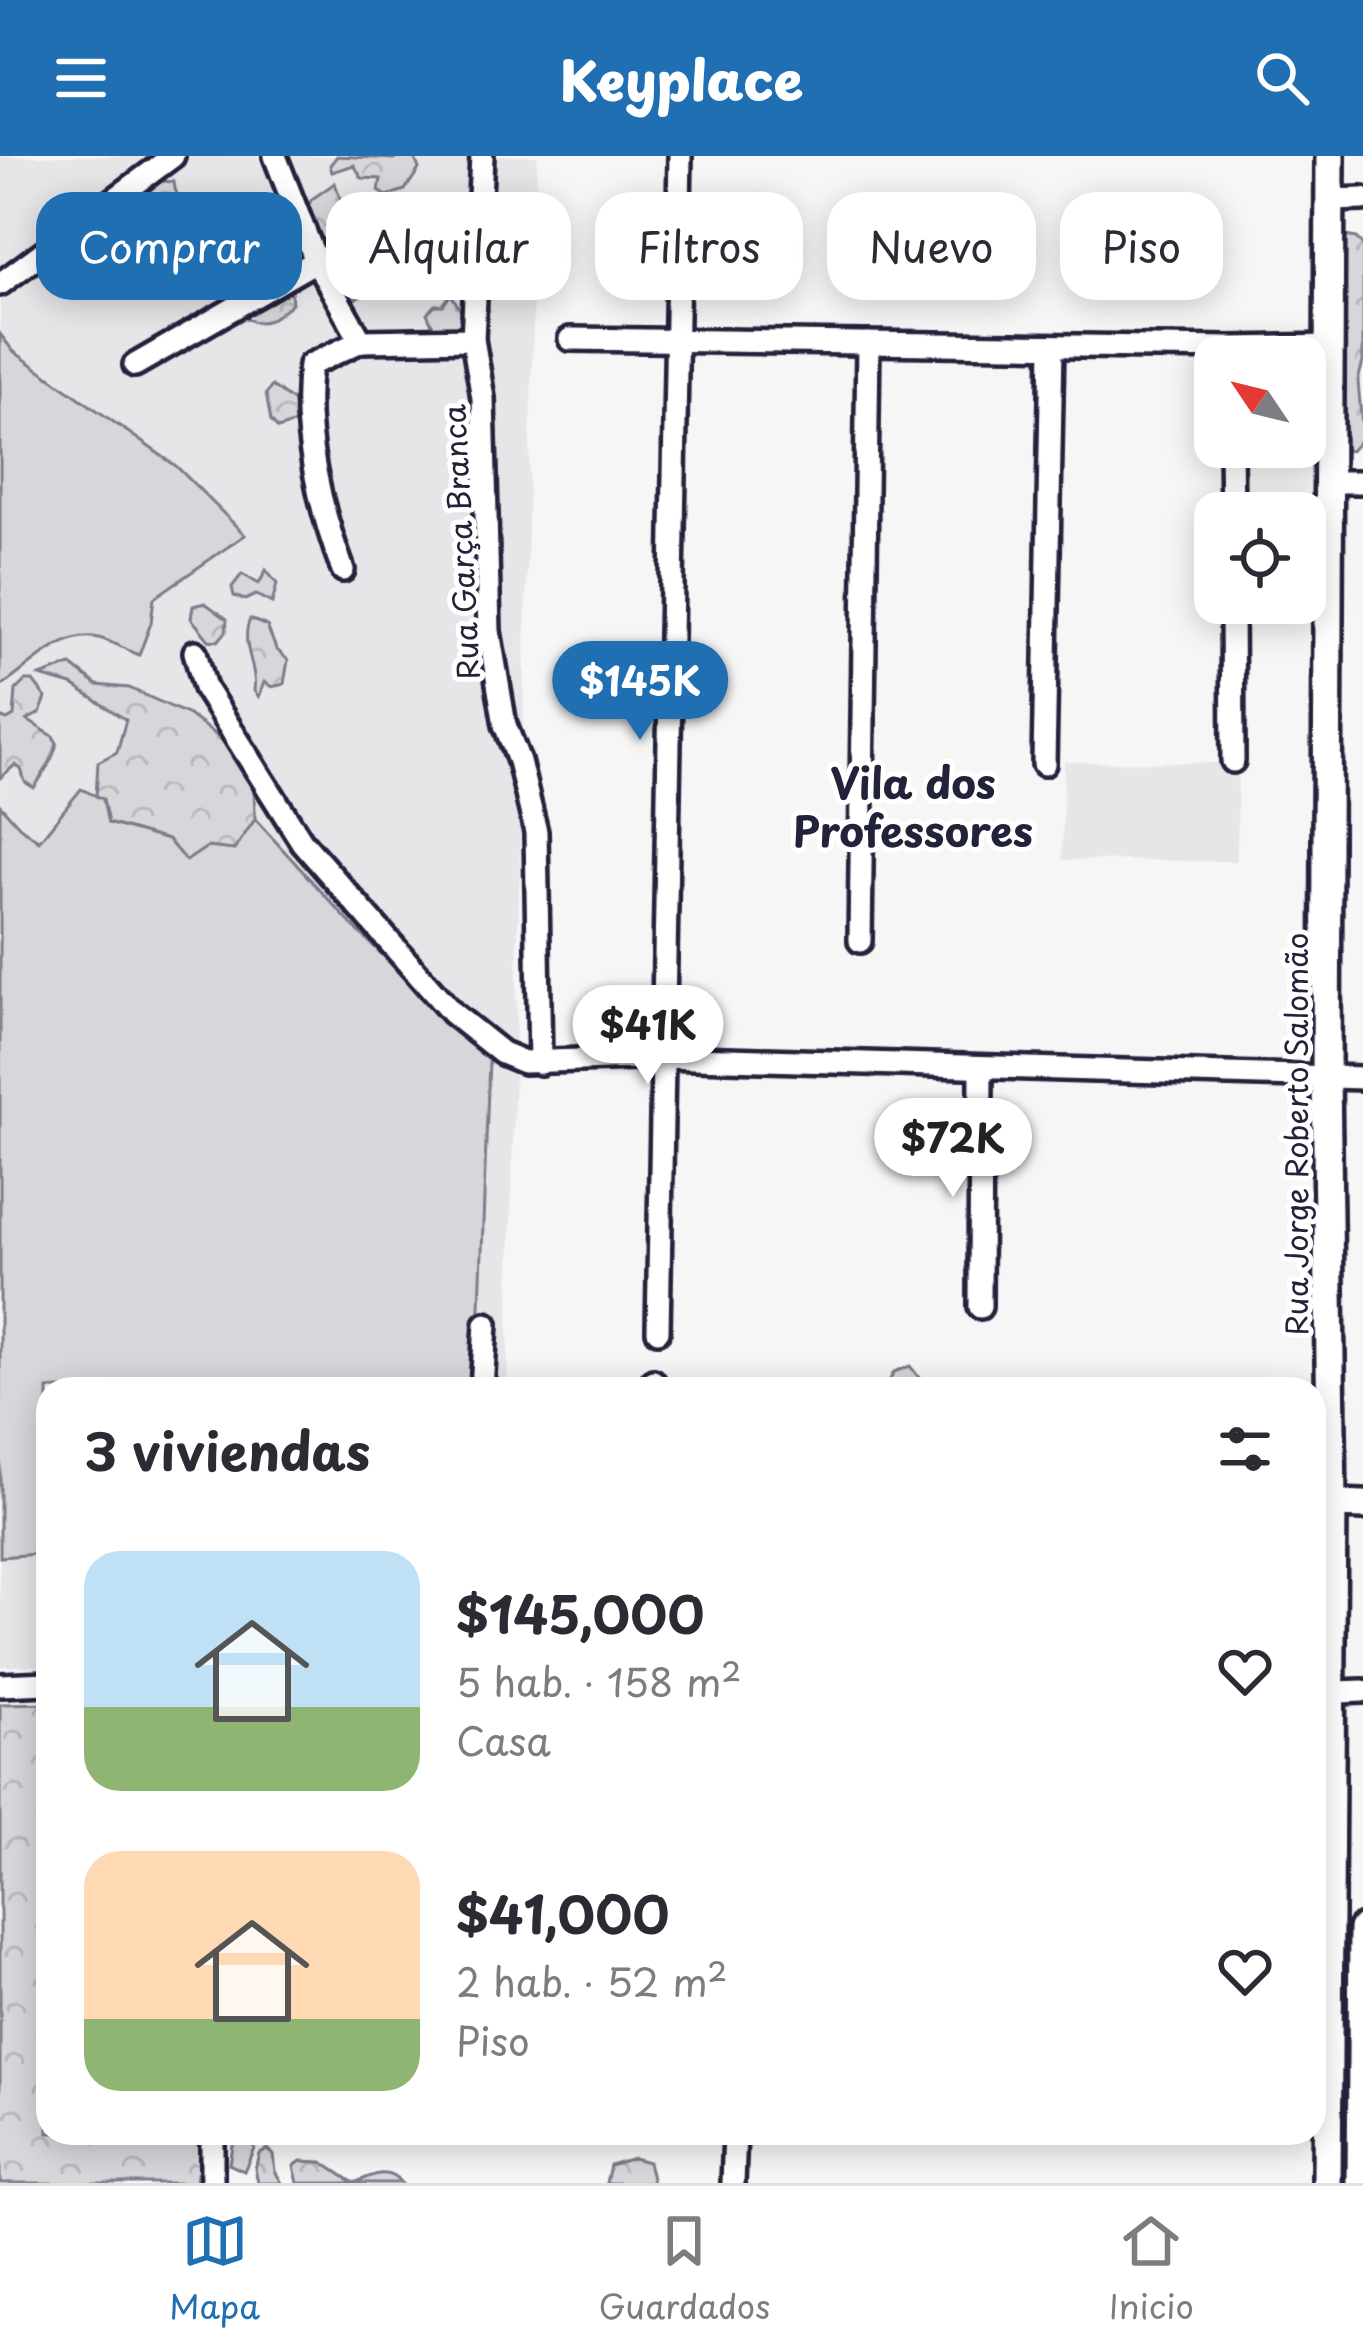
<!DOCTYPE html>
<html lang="es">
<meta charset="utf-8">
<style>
:root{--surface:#fff;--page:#f2f2f3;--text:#2b2b33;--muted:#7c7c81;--line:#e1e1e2;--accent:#1f6fb2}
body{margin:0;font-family:"Playpen Sans",sans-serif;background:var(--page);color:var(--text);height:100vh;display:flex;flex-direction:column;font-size:45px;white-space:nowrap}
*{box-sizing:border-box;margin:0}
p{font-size:39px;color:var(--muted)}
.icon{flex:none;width:66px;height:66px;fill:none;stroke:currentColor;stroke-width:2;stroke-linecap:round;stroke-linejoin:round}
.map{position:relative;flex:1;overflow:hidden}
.drawer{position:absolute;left:36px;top:1221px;width:1290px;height:768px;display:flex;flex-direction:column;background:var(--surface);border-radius:36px;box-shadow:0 6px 30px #0003}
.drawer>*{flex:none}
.banner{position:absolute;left:36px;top:36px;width:1293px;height:108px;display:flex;gap:24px}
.needle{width:78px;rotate:305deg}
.fabs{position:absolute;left:1194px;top:180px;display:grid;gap:24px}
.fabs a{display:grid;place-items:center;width:132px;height:132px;border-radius:24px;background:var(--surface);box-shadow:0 6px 30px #0003;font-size:60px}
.price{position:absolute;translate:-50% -102px;padding:0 27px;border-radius:42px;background:#fff;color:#222;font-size:39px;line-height:78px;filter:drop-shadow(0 3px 6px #0008)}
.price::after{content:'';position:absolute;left:50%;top:72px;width:36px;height:27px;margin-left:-18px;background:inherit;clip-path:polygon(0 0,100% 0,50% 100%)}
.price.on{background:var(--accent);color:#fff}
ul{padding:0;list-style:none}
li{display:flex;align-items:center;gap:36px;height:300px;padding:0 48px}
li span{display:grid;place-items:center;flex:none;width:336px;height:240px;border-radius:36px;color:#555}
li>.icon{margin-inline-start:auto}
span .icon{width:144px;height:144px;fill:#fffc;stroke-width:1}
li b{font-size:51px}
h2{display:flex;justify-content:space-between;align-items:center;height:144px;padding:0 48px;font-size:51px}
.tag{padding:0 42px;border-radius:36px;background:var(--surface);box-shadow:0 6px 30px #0003;font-size:42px;line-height:108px}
.tag.on{background:var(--accent);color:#fff}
header{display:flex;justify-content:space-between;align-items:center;height:156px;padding:0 48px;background:var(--accent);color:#fff;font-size:54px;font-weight:800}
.tab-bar{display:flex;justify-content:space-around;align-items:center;height:168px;border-top:3px solid var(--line);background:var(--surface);font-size:33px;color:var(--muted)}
.tab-bar a{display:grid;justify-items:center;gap:6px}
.tab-bar .on{color:var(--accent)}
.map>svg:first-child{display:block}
</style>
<header><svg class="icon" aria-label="menu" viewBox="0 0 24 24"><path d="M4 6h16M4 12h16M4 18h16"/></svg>Keyplace<svg class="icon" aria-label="search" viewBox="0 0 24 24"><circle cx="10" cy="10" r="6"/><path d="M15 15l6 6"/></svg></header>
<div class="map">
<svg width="1363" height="2027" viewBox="0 0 1363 2027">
<defs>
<pattern id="forest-crowns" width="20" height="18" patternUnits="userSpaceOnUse" patternTransform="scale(3)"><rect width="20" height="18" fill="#d7d7db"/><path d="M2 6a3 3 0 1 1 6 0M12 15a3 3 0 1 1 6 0" fill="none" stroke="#b8b8bd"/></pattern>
</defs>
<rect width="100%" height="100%" fill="#f6f6f7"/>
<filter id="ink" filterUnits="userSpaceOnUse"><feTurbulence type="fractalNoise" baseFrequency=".00833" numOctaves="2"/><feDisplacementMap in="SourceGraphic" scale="24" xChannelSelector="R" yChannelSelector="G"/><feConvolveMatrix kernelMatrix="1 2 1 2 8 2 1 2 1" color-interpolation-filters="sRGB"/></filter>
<g filter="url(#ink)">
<g fill="#e6e6e9">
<path d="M 0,0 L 537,0 L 507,1233 L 48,1233 L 48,1510 L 0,1510 Z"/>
<path d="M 1064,606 L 1238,607 L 1237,705 L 1062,704 Z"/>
</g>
<g fill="#d7d7db" stroke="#7c7c8b" stroke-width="3">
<path d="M 0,178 L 13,195 L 176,310 L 245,379 L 154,442 L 151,467 L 139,499 C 125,494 107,482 93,481 C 58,478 27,514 0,531 Z"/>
<path d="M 81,633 L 103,643 L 108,667 L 168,684 L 234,694 L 255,663 L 351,768 L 489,904 L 477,1233 L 48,1233 L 48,1397 L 0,1401 L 0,649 L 20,671 L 39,685 Z"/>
</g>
<g fill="url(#forest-crowns)" stroke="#7c7c8b" stroke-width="3">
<path d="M 337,0 L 394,3 L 414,0 L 419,13 L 405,34 L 387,40 L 379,35 L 381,23 L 362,22 L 354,9 L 332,16 L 330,9 Z"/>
<path d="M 162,25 L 174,26 C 176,51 192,44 211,52 L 210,59 L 203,64 L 175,64 L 161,71 L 162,56 L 156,47 L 148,46 L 137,53 L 135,45 Z"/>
<path d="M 335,27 L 346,60 L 341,71 L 323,83 L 313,76 L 306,53 L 312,43 Z"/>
<path d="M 235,76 L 243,85 C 241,103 242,130 223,138 L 214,130 L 217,103 L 206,108 L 201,97 L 208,88 L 226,88 Z"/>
<path d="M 1340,79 L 1356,82 L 1363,89 L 1363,206 L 1358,225 L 1363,281 L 1351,295 L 1339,293 Z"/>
<path d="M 349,107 L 360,108 L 364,114 L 360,141 L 349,145 L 337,125 Z"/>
<path d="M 274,129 L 291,135 L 292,147 C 278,159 266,172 247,163 L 249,152 Z"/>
<path d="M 451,138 L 462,157 L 460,169 L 450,176 L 434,173 L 427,157 L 435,149 L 443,149 Z"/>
<path d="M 272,230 L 294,246 L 295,267 L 278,273 L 271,265 L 266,238 Z"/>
<path d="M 266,414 L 277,428 L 272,447 L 256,439 L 245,444 L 234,440 L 232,431 L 242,418 L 259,428 Z"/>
<path d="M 205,447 L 227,463 L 226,476 L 218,485 L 209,484 L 191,462 L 193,450 Z"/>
<path d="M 250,463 L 267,470 L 276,493 L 288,504 L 284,528 L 272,531 L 264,526 L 259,541 L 254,535 C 258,510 239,488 250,463 Z"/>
<path d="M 71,509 L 97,529 L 129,532 L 189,559 L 238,596 L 254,632 L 255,663 L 234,694 L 207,691 L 186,705 L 168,684 L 108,667 L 103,643 L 96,640 L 98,606 L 117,596 L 126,564 L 72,529 L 40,520 Z"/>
<path d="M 25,525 L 33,525 L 46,542 L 40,557 L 27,564 L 53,580 L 57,587 C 53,604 44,617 34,632 L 25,626 L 21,613 L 15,609 L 0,622 L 0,561 L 7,564 L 14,560 L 16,534 Z"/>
<path d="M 910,1210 L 928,1233 L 885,1233 L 894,1216 Z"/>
<path d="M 48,1547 L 48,1977 L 223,1977 L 211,2025 L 197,2018 L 196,2027 L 0,2027 L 0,1548 Z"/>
<path d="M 234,1977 L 252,1977 L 254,1992 L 244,2015 L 229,2008 Z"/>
<path d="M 267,1993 L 273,1998 L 275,2015 L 282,2027 L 258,2027 L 255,2013 L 259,1997 Z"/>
<path d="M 633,2002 L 648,2006 L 653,2027 L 606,2027 L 610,2009 Z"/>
<path d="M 301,2005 L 322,2006 L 354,2027 C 371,2020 386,2010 401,2027 L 298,2027 L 294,2010 Z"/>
</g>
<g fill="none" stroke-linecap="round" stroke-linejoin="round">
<defs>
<g id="minor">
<path d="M 275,0 L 316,105 L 361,185 L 473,183"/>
<path d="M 482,0 L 473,183 L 483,242 L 489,475 L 505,569 L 519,605 L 536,676 L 540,907"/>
<path d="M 1330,44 L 1363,43"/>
<path d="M 0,128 L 173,0"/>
<path d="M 570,183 L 1231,192 L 1330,190"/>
<path d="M 135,209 L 316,105"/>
<path d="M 1231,291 L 1232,357"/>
<path d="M 1330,326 L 1363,326"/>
<path d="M 343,414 C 320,353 301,274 310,209 L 361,185"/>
<path d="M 1232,447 L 1233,605"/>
<path d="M 195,496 L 205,532 L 302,686 L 452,857 L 502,897 L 524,906 L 662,901 L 1363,922"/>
<path d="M 1044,608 L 1052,190"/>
<path d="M 860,785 L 868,187"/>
<path d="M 980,1151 L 981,911"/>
<path d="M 658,1175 L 680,0"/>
<path d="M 482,1233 L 486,1168"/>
<path d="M 652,1233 L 653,1225"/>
<path d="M 0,1529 L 48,1527"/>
<path d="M 1314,1537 L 1363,1535"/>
<path d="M 212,2027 L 212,1977"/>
<path d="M 733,2027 L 735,1977"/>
</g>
<g id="major">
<path d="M 1332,1348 L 1363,1349"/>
<path d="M 1327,2027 L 1332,1348 L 1326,919 L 1330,0"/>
<path d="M 1361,2027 L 1363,1773"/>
</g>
</defs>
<use href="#minor" stroke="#22223b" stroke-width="30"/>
<use href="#major" stroke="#22223b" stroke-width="36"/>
<use href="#minor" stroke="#fff" stroke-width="21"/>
<use href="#major" stroke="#fff" stroke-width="27"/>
</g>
</g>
<g text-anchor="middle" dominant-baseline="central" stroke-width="10" stroke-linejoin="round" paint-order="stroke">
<g font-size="30" fill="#22223b" stroke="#fff">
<text transform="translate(460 386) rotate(-93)">Rua Garça Branca</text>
<text transform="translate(1295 978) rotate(-90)">Rua Jorge Roberto Salomão</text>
</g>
<g font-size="42" font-weight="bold" fill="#22223b" stroke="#fff">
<text x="913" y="625">Vila dos<tspan x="913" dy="48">Professores</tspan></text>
</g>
</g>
</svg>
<div class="fabs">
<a><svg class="needle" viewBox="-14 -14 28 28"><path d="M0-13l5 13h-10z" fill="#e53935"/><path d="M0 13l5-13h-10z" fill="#7c7c81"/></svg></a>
<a><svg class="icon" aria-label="locate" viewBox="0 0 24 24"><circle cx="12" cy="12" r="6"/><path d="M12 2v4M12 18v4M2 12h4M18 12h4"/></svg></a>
</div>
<b class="price on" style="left:640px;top:587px">$145K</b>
<b class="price" style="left:648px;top:931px">$41K</b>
<b class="price" style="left:953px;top:1044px">$72K</b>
<div class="banner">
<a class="tag on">Comprar</a>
<a class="tag">Alquilar</a>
<a class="tag">Filtros</a>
<a class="tag">Nuevo</a>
<a class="tag">Piso</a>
</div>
<section class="drawer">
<h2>3 viviendas<svg class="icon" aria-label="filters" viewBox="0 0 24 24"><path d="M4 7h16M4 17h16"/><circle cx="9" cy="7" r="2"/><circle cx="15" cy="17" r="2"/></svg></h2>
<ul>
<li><span style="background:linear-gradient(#bfe0f5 65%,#8fb573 0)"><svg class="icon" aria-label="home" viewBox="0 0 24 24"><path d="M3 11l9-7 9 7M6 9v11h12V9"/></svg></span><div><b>$145,000</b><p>5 hab. · 158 m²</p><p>Casa</p></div><svg class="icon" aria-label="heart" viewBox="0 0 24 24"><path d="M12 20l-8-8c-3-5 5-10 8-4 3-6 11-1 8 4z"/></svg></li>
<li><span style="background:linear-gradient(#ffd9b3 70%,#8fb573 0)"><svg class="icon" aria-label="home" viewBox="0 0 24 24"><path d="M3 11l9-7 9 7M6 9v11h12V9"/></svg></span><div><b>$41,000</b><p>2 hab. · 52 m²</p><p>Piso</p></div><svg class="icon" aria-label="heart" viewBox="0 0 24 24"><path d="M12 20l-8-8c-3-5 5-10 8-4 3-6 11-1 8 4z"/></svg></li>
</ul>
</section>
</div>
<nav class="tab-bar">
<a class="on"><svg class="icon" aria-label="map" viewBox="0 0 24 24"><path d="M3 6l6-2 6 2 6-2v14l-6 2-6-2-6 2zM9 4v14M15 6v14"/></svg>Mapa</a>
<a><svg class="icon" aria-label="saved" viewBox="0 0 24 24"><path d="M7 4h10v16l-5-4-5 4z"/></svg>Guardados</a>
<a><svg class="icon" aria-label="home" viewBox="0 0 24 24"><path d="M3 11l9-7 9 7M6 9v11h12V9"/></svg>Inicio</a>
</nav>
